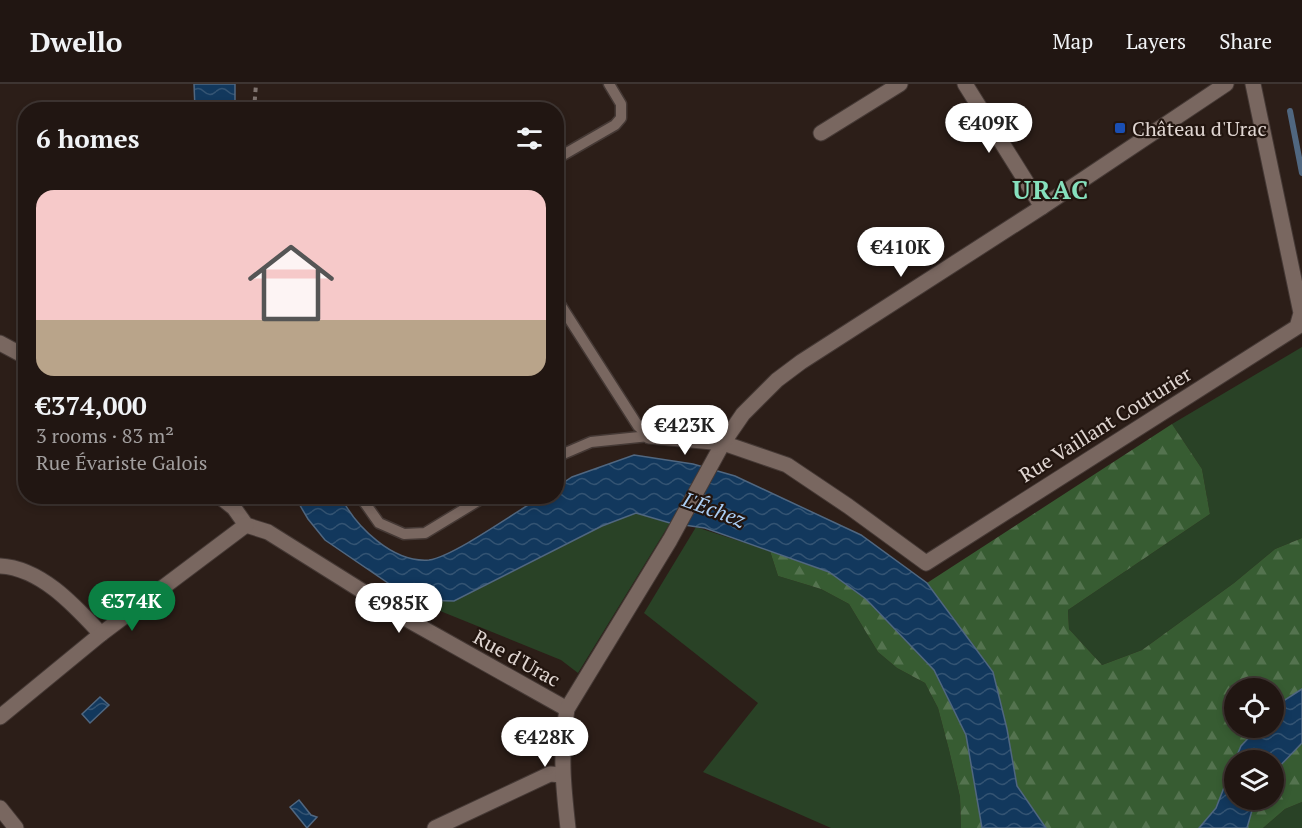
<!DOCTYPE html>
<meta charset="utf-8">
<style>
:root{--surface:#211612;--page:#291f1b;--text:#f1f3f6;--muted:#a29f9f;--line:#3e3532;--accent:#0b8043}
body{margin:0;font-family:"PT Serif",serif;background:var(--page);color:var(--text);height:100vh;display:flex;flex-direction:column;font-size:22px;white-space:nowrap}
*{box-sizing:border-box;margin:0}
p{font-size:20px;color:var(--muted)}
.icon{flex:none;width:33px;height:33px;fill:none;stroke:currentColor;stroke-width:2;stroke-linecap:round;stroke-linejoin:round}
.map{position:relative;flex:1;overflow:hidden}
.side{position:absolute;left:18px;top:18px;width:546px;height:402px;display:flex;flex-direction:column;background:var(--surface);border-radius:24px;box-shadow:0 3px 9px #0003,0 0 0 2px var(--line)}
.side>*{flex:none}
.fabs{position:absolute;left:1224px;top:594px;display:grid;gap:12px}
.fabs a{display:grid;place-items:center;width:60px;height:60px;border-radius:50%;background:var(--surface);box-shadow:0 3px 9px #0003,0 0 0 2px var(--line);font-size:30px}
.price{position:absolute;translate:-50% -51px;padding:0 14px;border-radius:21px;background:#fff;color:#222;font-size:20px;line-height:39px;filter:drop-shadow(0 2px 3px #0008)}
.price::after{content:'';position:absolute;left:50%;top:36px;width:18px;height:14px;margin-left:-9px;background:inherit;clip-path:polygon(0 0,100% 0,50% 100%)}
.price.selected{background:var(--accent);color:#fff}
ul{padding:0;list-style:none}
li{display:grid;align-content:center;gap:12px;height:318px;padding:0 18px}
li span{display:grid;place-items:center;height:186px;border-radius:18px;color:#555}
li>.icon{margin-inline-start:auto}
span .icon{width:108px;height:108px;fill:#fffc;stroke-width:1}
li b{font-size:26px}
h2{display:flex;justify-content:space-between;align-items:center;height:72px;padding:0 18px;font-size:26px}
header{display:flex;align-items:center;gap:36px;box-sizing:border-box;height:84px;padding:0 30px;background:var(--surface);border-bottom:2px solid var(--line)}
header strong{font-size:28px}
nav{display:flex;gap:33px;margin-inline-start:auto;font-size:21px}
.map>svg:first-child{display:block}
</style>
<header>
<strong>Dwello</strong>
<nav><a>Map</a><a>Layers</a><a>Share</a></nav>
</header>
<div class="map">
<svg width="1302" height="744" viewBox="0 0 1302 744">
<defs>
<pattern id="forest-firs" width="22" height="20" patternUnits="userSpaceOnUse" patternTransform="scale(1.5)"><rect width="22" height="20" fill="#375c32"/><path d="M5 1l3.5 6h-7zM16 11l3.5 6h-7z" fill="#54734f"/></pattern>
<pattern id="water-waves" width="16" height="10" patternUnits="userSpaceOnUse" patternTransform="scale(1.5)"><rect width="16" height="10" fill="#12385d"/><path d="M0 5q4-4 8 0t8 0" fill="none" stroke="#345473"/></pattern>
</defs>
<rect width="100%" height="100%" fill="#2c1e18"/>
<g fill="#294226">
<path d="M 1302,263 L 1302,454 L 1275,465 L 1234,499 L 1142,566 L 1102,581 L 1069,545 L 1068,526 L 1210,430 L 1202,385 L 1172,340 Z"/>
<path d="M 636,429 L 670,439 L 578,589 L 561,576 L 413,516 L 454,517 L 602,442 Z"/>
<path d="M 696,443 L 770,467 L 778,492 L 821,505 L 849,520 L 878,568 L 897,584 L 925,599 L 938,624 L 949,666 L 960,713 L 961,744 L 831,744 L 703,688 L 758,619 L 644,529 Z"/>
<path d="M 1302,718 L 1302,744 L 1263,744 L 1285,725 Z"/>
</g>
<g fill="url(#forest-firs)">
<path d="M 1172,340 L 1202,385 L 1210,430 L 1068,526 L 1069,545 L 1102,581 L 1142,566 L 1234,499 L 1275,465 L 1302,454 L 1302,605 L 1280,619 L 1274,626 L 1274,604 L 1234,604 L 1234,644 L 1258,644 L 1241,662 L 1216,724 L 1199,744 L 1046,744 L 1017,702 L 1007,645 L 993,588 L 927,499 Z"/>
<path d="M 770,467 L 829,488 L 866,515 L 934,586 L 966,651 L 982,744 L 961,744 L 960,713 L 949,666 L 938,624 L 925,599 L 897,584 L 878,568 L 849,520 L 821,505 L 778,492 Z"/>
<path d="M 1302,659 L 1302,718 L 1285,725 L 1263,744 L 1247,744 L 1255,716 L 1274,716 L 1274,688 Z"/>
</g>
<g fill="url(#water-waves)" stroke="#506780" stroke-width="1.5">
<path d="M 194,0 L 235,0 L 235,25 L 195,25 Z"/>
<path d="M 634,371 L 693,380 L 735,392 L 861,451 L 927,499 L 993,588 L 1007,645 L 1017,702 L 1046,744 L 982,744 L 966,651 L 934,586 L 866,515 L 829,488 L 705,444 L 670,439 L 636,429 L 602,442 L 454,517 L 413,516 L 325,456 L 308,435 L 295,413 L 341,413 C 356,443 393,479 429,476 C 453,473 517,427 541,413 L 556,412 L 557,403 L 572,393 Z"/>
<path d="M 1302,605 L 1302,659 L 1274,688 L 1274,676 L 1235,676 L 1241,662 L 1258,644 L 1274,644 L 1274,626 L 1280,619 Z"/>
<path d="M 100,613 L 109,621 L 90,639 L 82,630 Z"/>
<path d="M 1234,678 L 1234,716 L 1255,716 L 1247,744 L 1199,744 L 1216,724 Z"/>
<path d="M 299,716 L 311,731 L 317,733 L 307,744 L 290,723 Z"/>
</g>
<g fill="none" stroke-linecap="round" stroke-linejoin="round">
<path stroke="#506780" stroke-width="6" d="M 1290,27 L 1302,89"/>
<defs>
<g id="lane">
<path d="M 556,75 L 615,41 L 621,34 L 621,20 L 609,0"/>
<path d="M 556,214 L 638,342 L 649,352"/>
<path d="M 556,373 L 591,358 L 649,352"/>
<path d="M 360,412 L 379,439 L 404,450 L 425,449 L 486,412"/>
</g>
<g id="street">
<path d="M 965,0 L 1042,123"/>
<path d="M 821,49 L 900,0"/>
<path d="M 0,259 L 26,273"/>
<path d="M 649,352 L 723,359 L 787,381 L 848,422 L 926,479 L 1297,243 L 1301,229 L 1253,0"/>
<path d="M 219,412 L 234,424 L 246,441 L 268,448 L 410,537 L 567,625"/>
<path d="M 0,482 C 41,484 75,522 101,550"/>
<path d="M 0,633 L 101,550 L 246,441"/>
<path d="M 0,724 L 16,744"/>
<path d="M 435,744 L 550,690 L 562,691"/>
<path d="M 568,744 C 563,700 560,669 567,625 L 670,456 L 723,359 L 743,330 L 777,296 L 801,278 L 1042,123 L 1226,0"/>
</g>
</defs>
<use href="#lane" stroke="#453935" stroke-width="13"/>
<use href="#street" stroke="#453935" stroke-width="17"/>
<path stroke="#7f736e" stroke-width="4" stroke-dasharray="4.5 4.5" stroke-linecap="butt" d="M 254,26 L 256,0"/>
<use href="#lane" stroke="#796760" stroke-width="10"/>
<use href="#street" stroke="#796760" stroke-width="15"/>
</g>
<rect fill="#1a4fb4" stroke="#22150f" stroke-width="2" x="1114" y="38" width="12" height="12" rx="3"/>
<g text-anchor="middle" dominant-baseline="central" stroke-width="4.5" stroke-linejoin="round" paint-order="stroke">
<g font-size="20" fill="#e0d6d2" stroke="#22150f" text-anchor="start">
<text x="1132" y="44">Château d'Urac</text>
</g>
<g font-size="20" fill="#e0d6d2" stroke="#22150f">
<text transform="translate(1105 340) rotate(-32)">Rue Vaillant Couturier</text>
<text transform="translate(517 574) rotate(29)">Rue d'Urac</text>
</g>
<g font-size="21" font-style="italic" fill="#aacdf3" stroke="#22150f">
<text transform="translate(714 425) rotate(20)">L'Échez</text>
</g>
<g font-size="26" font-weight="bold" letter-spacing="1.5" fill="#86e0bd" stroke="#22150f">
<text x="1051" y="105">URAC</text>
</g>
</g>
</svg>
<div class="fabs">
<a><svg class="icon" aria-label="locate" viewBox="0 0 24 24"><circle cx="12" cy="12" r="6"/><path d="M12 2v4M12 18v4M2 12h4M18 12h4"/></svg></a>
<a><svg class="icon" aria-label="layers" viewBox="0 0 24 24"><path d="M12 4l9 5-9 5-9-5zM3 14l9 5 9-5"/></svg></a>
</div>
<b class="price" style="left:989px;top:70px">€409K</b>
<b class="price" style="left:901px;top:194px">€410K</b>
<b class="price" style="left:685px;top:372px">€423K</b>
<b class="price selected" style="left:132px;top:548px">€374K</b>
<b class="price" style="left:399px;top:550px">€985K</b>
<b class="price" style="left:545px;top:684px">€428K</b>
<section class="side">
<h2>6 homes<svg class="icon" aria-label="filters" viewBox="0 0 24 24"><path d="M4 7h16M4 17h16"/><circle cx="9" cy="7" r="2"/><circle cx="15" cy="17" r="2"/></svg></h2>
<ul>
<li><span style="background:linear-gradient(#f6c9c9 70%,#b9a48a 0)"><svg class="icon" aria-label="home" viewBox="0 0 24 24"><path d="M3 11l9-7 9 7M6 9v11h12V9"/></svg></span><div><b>€374,000</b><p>3 rooms · 83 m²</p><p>Rue Évariste Galois</p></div></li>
</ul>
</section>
</div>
